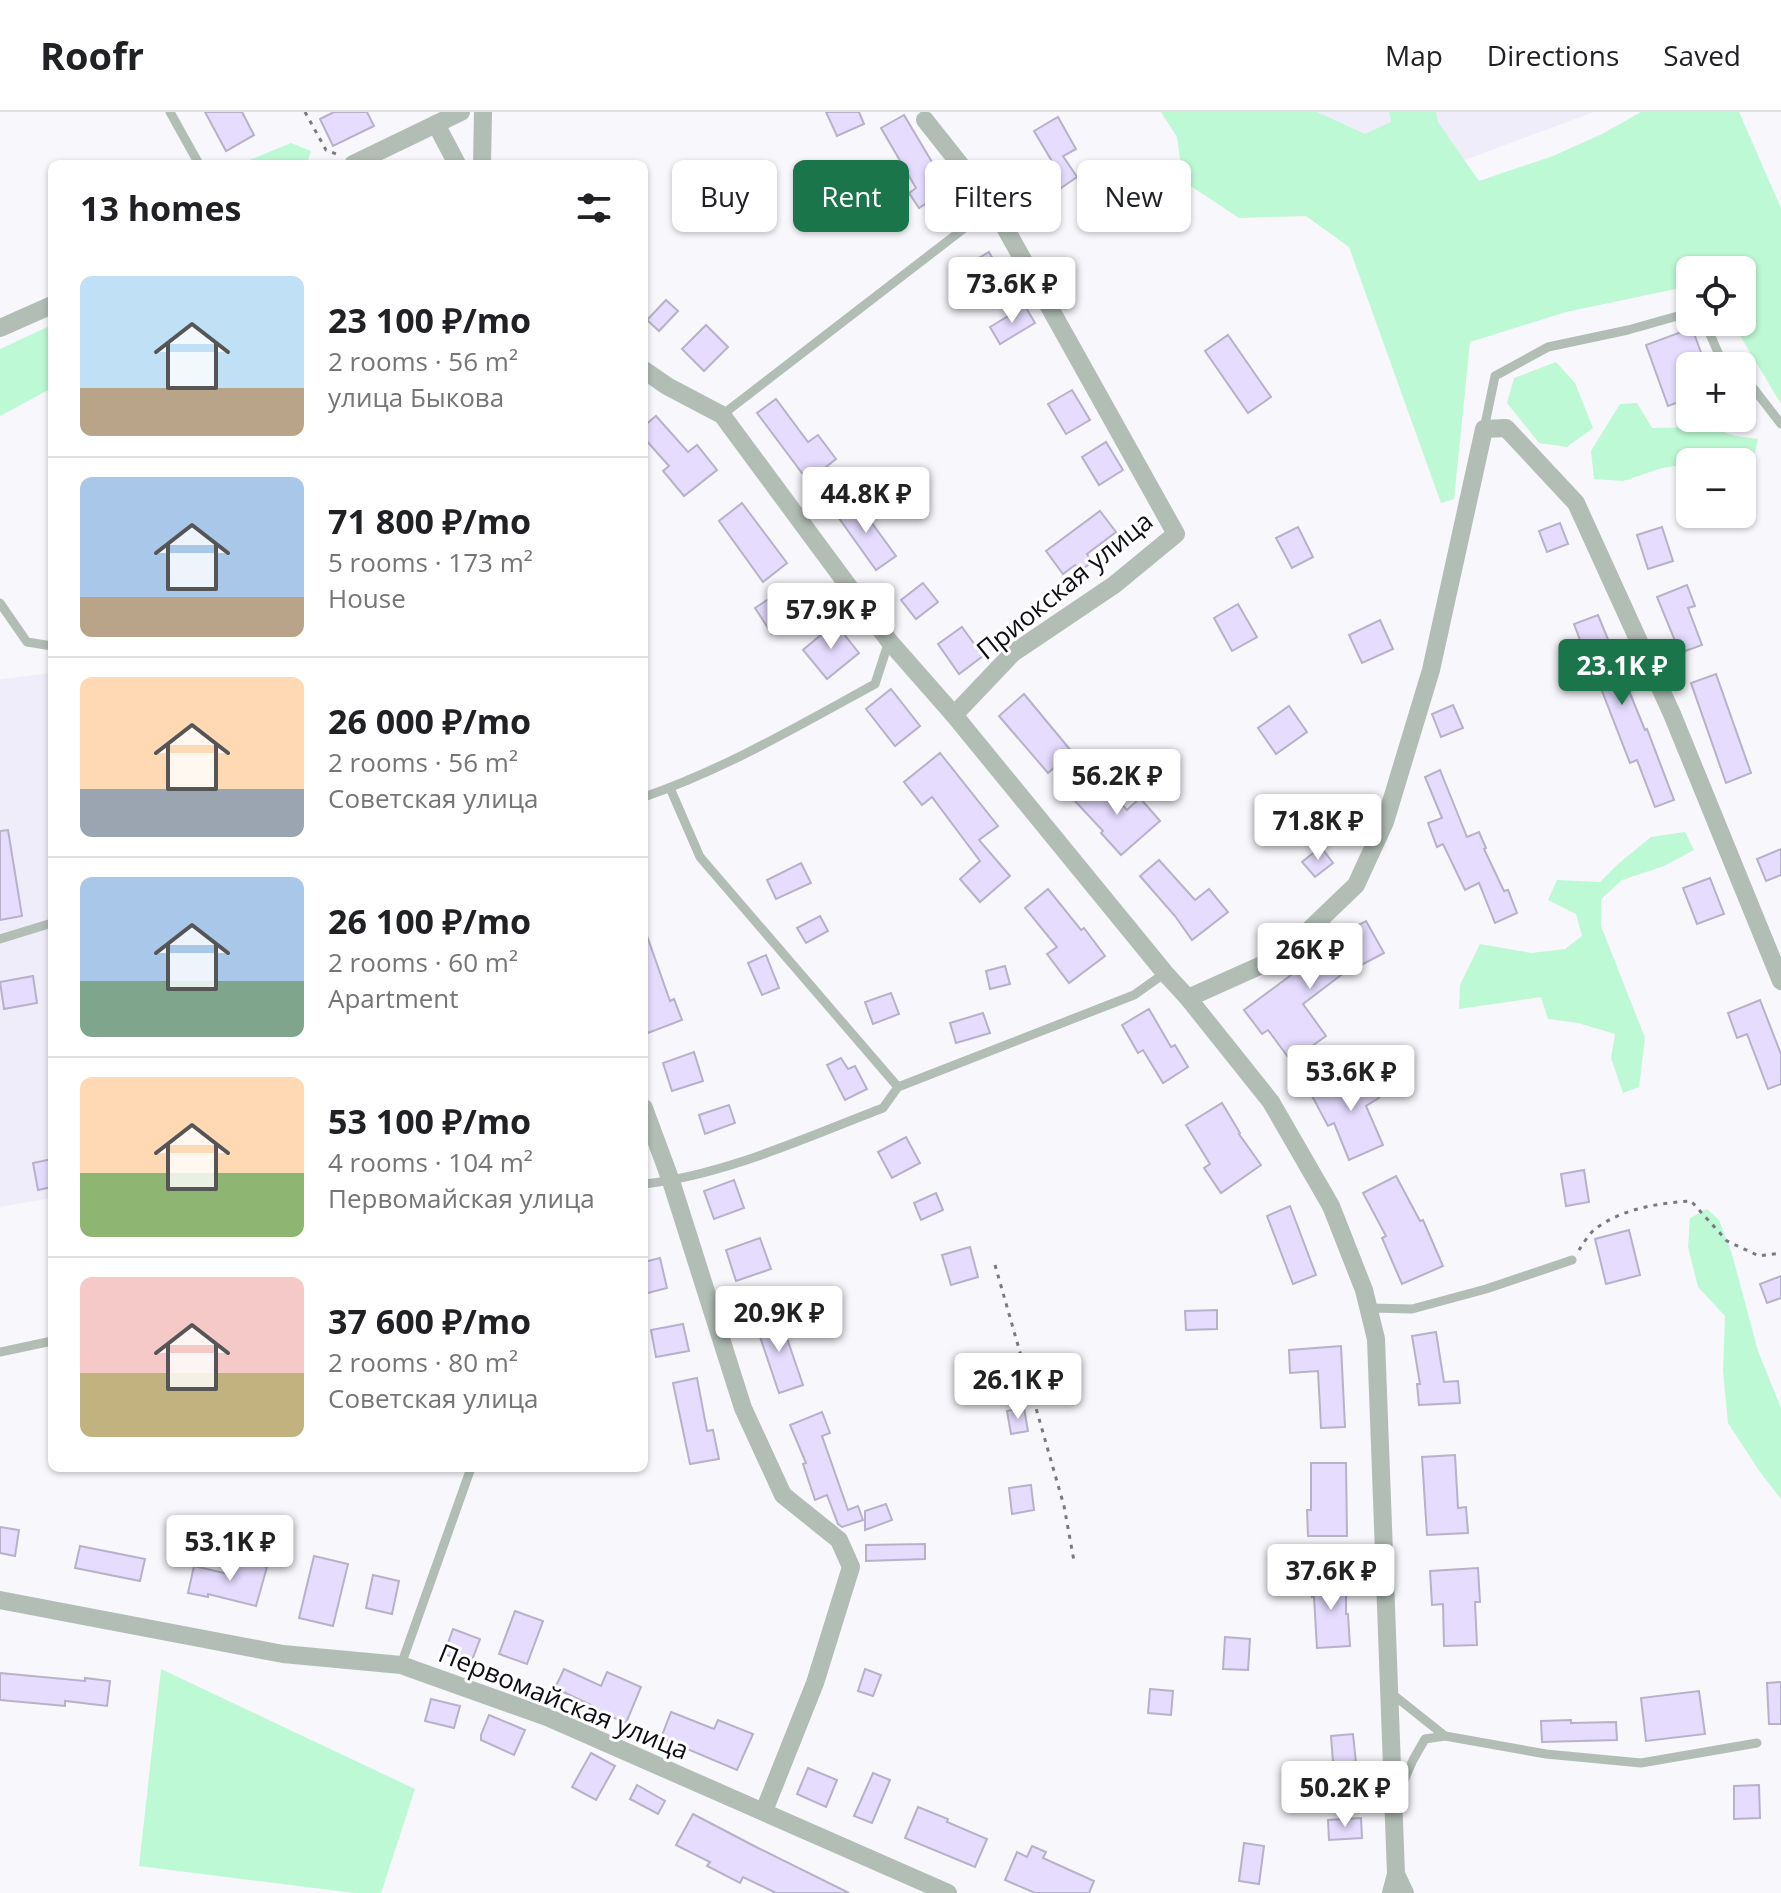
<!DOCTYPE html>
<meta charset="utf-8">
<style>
:root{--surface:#fff;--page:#f6f6f6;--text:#202124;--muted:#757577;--line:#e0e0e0;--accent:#1b754a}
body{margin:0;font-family:"Open Sans",sans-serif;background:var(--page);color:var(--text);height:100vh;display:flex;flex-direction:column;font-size:30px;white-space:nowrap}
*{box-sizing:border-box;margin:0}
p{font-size:26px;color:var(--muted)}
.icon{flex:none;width:44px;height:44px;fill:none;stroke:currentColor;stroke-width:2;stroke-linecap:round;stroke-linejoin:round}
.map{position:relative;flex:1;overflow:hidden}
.side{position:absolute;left:48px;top:48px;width:600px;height:1312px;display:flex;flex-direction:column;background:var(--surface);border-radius:12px;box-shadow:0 2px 6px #0004}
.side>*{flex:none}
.banner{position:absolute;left:672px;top:48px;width:760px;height:72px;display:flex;gap:16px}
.tools{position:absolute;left:1676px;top:144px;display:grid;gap:16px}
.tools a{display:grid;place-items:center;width:80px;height:80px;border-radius:12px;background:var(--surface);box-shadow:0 2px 6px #0004;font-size:40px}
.price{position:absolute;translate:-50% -68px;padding:0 18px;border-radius:8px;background:#fff;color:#222;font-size:26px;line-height:52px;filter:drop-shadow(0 2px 4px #0008)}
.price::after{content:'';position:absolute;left:50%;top:48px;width:24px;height:18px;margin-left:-12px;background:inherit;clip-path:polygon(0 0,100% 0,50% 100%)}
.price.active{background:var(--accent);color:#fff}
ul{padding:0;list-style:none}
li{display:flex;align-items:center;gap:24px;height:200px;padding:0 32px}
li+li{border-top:2px solid var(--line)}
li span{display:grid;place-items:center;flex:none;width:224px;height:160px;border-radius:12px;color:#555}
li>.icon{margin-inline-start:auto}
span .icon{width:96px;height:96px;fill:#fffc;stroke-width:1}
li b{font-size:34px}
h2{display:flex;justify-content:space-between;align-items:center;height:96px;padding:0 32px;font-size:34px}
.tag{padding:0 28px;border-radius:12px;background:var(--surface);box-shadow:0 2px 6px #0004;font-size:28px;line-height:72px}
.tag.active{background:var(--accent);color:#fff}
header{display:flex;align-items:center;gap:48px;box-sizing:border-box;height:112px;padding:0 40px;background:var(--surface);border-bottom:2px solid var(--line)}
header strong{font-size:38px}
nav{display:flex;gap:44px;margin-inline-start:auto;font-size:28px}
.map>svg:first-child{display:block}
</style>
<header>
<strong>Roofr</strong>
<nav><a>Map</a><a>Directions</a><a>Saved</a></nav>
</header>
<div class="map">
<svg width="1781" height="1781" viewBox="0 0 1781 1781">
<rect width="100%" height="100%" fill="#f8f7fc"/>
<g fill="#f0edfa">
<path d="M 1237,0 L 1594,0 L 1351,90 Z"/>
<path d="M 52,561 L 52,1086 L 0,1095 L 0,567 Z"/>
</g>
<g fill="#bdf9d4">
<path d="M 1161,0 L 1317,0 L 1365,22 L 1391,10 L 1389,0 L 1436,0 L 1438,10 L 1479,69 L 1553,44 L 1602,22 L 1641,0 L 1739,0 L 1781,96 L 1781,292 L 1732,210 L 1742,210 L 1742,158 L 1690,158 L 1690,174 L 1566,200 L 1470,230 L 1454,387 L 1441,391 L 1349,135 L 1306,104 L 1239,106 L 1183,69 L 1177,25 Z"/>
<path d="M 291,31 L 311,39 L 307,52 L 246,52 L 247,49 Z"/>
<path d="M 52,213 L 52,276 L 0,304 L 0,237 Z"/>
<path d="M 1556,250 L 1575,271 L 1593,316 L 1567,335 L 1539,331 L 1507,291 L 1514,266 Z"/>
<path d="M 1637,291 L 1652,316 L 1708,315 L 1736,324 L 1758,327 L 1755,341 L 1690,350 L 1690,352 L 1662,356 L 1623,369 L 1594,367 L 1591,339 L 1620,292 Z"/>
<path d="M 1685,720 L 1694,738 L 1664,754 L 1622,768 L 1601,787 L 1601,814 L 1645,926 L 1639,975 L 1623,981 L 1611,946 L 1615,922 L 1578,911 L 1548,907 L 1541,885 L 1459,897 L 1460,873 L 1480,832 L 1531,841 L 1565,837 L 1582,824 L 1576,802 L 1548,788 L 1557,768 L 1600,770 L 1618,752 L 1651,725 Z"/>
<path d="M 1707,1097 L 1719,1108 L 1732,1142 L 1758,1239 L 1781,1296 L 1781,1387 L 1760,1360 L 1728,1311 L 1723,1259 L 1725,1204 L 1698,1175 L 1688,1135 L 1690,1106 Z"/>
<path d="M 161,1557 L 415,1677 L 381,1781 L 355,1781 L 139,1754 Z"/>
</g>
<g fill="#e5dcfe" stroke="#b7b1c9" stroke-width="2">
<path d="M 205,0 L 242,0 L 254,23 L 226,39 Z"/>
<path d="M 334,0 L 367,0 L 374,14 L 333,34 L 320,7 Z"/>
<path d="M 826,0 L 859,0 L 864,12 L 837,24 Z"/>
<path d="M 904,3 L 948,77 L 919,96 L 909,81 L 916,76 L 881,16 Z"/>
<path d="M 1058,5 L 1076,37 L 1063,44 L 1077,65 L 1042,89 L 1031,73 L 1056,56 L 1034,19 Z"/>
<path d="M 989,140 L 999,158 L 971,175 L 960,157 Z"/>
<path d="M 666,188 L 678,199 L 659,219 L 647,208 Z"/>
<path d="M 1025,194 L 1035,211 L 1000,232 L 990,215 Z"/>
<path d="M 706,213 L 728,235 L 704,259 L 682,237 Z"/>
<path d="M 1692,216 L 1706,254 L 1690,254 L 1690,286 L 1668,294 L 1646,233 Z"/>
<path d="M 1228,223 L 1271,285 L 1248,301 L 1205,239 Z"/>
<path d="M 1072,278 L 1090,308 L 1066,322 L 1048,292 Z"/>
<path d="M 776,287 L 808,330 L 818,323 L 836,347 L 808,369 L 757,301 Z"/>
<path d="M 656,304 L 688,340 L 697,333 L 717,358 L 684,384 L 663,359 L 669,354 L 644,326 L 644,314 Z"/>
<path d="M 1106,330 L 1123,358 L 1099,373 L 1082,345 Z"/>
<path d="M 855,388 L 896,444 L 876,458 L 836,402 Z"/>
<path d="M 742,391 L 787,451 L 763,470 L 719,409 Z"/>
<path d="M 1100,399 L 1116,420 L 1087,442 L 1092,450 L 1080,459 L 1075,453 L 1063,462 L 1046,439 Z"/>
<path d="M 1560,411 L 1568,432 L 1547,440 L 1539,419 Z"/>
<path d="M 1298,415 L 1313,445 L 1292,456 L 1276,426 Z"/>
<path d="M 1662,415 L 1673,449 L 1648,457 L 1637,423 Z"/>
<path d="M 923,471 L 938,490 L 916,507 L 901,488 Z"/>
<path d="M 1687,473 L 1695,494 L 1688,496 L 1702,533 L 1680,541 L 1657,485 Z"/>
<path d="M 781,479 L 798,504 L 772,522 L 755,496 Z"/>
<path d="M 1238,492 L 1257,525 L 1232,539 L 1214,506 Z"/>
<path d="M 1598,503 L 1645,618 L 1647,617 L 1674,688 L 1655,695 L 1637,648 L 1630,651 L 1600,574 L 1595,576 L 1584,550 L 1588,549 L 1574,512 Z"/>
<path d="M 1380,508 L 1393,537 L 1362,551 L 1349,523 Z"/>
<path d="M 835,511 L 859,541 L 827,567 L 803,538 Z"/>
<path d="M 962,515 L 983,544 L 959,562 L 938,532 Z"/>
<path d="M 1716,562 L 1751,661 L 1726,671 L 1691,571 Z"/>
<path d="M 891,577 L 920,614 L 895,634 L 866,597 Z"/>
<path d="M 1024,582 L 1072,640 L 1048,661 L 999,604 Z"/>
<path d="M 1453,593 L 1463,616 L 1441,625 L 1432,602 Z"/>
<path d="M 1289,594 L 1307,620 L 1276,642 L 1258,616 Z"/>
<path d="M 940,641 L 998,714 L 979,728 L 1010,764 L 980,790 L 960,767 L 980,749 L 932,685 L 922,693 L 904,670 Z"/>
<path d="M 1440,658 L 1467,725 L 1479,720 L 1486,736 L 1484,737 L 1504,779 L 1508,778 L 1517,801 L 1495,811 L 1479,771 L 1465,778 L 1443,732 L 1437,735 L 1428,711 L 1442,706 L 1425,665 Z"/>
<path d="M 1099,667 L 1127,698 L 1140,686 L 1160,709 L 1121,743 L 1101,721 L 1103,719 L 1075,689 Z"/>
<path d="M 8,718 L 22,804 L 0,808 L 0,719 Z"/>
<path d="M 1321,735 L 1333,751 L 1315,765 L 1302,750 Z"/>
<path d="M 1781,737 L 1781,763 L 1766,769 L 1757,747 Z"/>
<path d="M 1159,748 L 1195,788 L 1209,777 L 1228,800 L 1192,828 L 1175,804 L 1140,764 Z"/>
<path d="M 801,751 L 811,771 L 776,787 L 767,768 Z"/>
<path d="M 1710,766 L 1724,802 L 1697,812 L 1683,776 Z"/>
<path d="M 1048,777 L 1081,818 L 1084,816 L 1105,844 L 1069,871 L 1047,842 L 1057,835 L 1025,796 Z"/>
<path d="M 820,804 L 828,819 L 806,831 L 797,816 Z"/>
<path d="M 1366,809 L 1384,841 L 1350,859 L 1349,857 L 1303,892 L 1326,924 L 1291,949 L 1268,918 L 1262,922 L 1244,898 L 1334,831 L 1332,827 Z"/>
<path d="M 646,821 L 670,889 L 674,887 L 682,908 L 648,921 L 644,910 L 644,822 Z"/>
<path d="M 766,843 L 779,876 L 762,883 L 748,851 Z"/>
<path d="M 1005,854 L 1010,872 L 990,877 L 986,859 Z"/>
<path d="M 33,864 L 37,891 L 4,897 L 0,870 Z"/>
<path d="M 891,881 L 899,902 L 873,912 L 865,890 Z"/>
<path d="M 1760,888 L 1781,942 L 1781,972 L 1768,977 L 1747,922 L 1737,926 L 1728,901 Z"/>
<path d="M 1149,897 L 1171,935 L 1175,933 L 1188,955 L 1163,971 L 1143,938 L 1138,941 L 1122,913 Z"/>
<path d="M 983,901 L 990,921 L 956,931 L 950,911 Z"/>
<path d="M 694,940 L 703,969 L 672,979 L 663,951 Z"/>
<path d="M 841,946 L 848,957 L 855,954 L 867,977 L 845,988 L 827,953 Z"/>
<path d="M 1363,956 L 1379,986 L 1366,994 L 1383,1033 L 1349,1048 L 1334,1011 L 1328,1014 L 1312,984 Z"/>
<path d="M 1222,991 L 1240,1021 L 1239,1022 L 1261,1053 L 1221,1081 L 1204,1056 L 1210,1052 L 1186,1013 Z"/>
<path d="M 729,993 L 735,1011 L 705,1022 L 699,1003 Z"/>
<path d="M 906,1025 L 920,1051 L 892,1066 L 878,1040 Z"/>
<path d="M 52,1047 L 52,1075 L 38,1078 L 33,1051 Z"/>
<path d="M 1584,1058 L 1589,1090 L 1566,1094 L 1561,1062 Z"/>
<path d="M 1396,1064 L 1420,1109 L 1423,1108 L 1443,1154 L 1402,1172 L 1382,1126 L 1386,1124 L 1363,1081 Z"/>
<path d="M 734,1068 L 744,1096 L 714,1107 L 704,1079 Z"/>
<path d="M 936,1081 L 943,1098 L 921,1108 L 914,1091 Z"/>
<path d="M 1290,1094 L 1316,1163 L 1293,1172 L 1267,1104 Z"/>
<path d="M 1629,1118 L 1640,1163 L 1606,1172 L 1595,1127 Z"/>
<path d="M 760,1126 L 771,1157 L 736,1169 L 726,1138 Z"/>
<path d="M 970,1135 L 978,1165 L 951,1173 L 942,1143 Z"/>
<path d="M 660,1146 L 667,1176 L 644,1182 L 644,1150 Z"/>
<path d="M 1781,1164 L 1781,1186 L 1767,1191 L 1760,1172 Z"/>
<path d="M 1217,1198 L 1217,1217 L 1186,1218 L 1185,1199 Z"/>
<path d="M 779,1203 L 803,1273 L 779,1281 L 755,1210 Z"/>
<path d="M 683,1212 L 689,1239 L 656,1245 L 651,1218 Z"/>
<path d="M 1436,1220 L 1444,1270 L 1458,1269 L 1460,1291 L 1419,1293 L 1417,1272 L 1420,1272 L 1412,1224 Z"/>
<path d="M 1341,1234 L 1345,1315 L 1321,1316 L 1318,1259 L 1290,1261 L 1289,1238 Z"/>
<path d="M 697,1266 L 707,1319 L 713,1318 L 719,1347 L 690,1352 L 673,1271 Z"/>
<path d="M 1024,1296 L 1028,1319 L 1011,1322 L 1007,1299 Z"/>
<path d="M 822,1300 L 830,1321 L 822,1324 L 848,1398 L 858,1394 L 863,1408 L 842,1415 L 838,1412 L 827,1383 L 815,1388 L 803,1352 L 806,1351 L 790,1313 Z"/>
<path d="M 1455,1343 L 1458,1396 L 1466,1395 L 1468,1421 L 1427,1423 L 1422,1345 Z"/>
<path d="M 1311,1351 L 1346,1351 L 1347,1424 L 1308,1424 L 1307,1398 L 1311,1398 Z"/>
<path d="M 1031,1373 L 1034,1398 L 1012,1402 L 1009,1376 Z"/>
<path d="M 886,1392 L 892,1408 L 865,1418 L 865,1399 Z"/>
<path d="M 0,1415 L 19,1418 L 15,1444 L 0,1441 Z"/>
<path d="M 925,1432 L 925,1447 L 866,1449 L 866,1433 Z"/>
<path d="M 80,1434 L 145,1447 L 140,1469 L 75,1456 Z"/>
<path d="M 314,1444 L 348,1452 L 333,1514 L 299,1506 Z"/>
<path d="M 237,1447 L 267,1455 L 256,1494 L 208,1482 L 208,1485 L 188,1481 L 194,1454 L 233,1463 Z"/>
<path d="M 1478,1456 L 1480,1490 L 1475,1490 L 1477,1533 L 1444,1534 L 1443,1492 L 1432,1493 L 1430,1459 Z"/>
<path d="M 373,1463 L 399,1469 L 392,1502 L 366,1496 Z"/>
<path d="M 1346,1465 L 1346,1502 L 1348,1502 L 1350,1534 L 1317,1536 L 1314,1485 L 1312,1485 L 1311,1466 Z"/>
<path d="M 515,1499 L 543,1509 L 527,1552 L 499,1542 Z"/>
<path d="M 453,1517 L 480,1527 L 471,1551 L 444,1542 Z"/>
<path d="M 1225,1525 L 1250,1527 L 1248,1558 L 1223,1557 Z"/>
<path d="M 564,1557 L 601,1574 L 607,1560 L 641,1575 L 626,1611 L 591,1596 L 593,1594 L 555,1576 Z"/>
<path d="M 865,1557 L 881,1563 L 873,1584 L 858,1579 Z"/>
<path d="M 0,1561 L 85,1569 L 85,1566 L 110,1569 L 107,1594 L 65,1589 L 65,1594 L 0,1588 Z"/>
<path d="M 1781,1570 L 1781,1612 L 1769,1612 L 1767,1571 Z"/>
<path d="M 1150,1577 L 1173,1579 L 1171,1603 L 1148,1601 Z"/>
<path d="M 1699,1579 L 1705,1622 L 1646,1629 L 1641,1586 Z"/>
<path d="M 431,1587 L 460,1594 L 454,1616 L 425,1609 Z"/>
<path d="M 671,1600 L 714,1617 L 718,1608 L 753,1622 L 737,1658 L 661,1626 Z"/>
<path d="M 489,1603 L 525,1618 L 514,1643 L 481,1628 L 481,1623 Z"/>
<path d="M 1571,1608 L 1571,1611 L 1616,1610 L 1617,1628 L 1542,1630 L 1541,1609 Z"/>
<path d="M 1353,1622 L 1357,1661 L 1334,1663 L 1331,1624 Z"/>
<path d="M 591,1641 L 615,1654 L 596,1688 L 572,1675 Z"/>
<path d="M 808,1656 L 837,1668 L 826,1695 L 797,1682 Z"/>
<path d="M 873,1661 L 890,1668 L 872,1711 L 854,1704 Z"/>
<path d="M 637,1673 L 665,1689 L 658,1702 L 630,1687 Z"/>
<path d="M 1759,1673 L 1760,1706 L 1734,1707 L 1734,1674 Z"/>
<path d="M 918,1695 L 948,1707 L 947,1710 L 987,1727 L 975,1755 L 905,1726 Z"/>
<path d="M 693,1702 L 758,1736 L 849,1781 L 776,1781 L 743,1765 L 740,1771 L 707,1754 L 710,1750 L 676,1733 Z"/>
<path d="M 1361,1706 L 1362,1726 L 1329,1728 L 1328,1708 Z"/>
<path d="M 1244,1731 L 1264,1734 L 1259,1772 L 1239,1769 Z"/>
<path d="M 1032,1734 L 1046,1740 L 1043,1746 L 1094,1769 L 1089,1781 L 1035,1781 L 1005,1768 L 1017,1740 L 1027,1745 Z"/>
</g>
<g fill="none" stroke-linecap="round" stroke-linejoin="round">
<g stroke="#7a797f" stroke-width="3" stroke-dasharray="4 6" stroke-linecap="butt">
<path d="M 305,0 L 326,38 L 339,43"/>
<path d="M 1579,1138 C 1583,1132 1588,1123 1594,1118 C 1620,1097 1658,1091 1691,1089 L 1727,1129 L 1759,1144 L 1781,1141"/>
<path d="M 995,1153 L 1064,1394 L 1074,1449"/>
</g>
<g stroke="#b2bdb6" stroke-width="9">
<path d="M 170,0 L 199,52"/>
<path d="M 1702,210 L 1705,211 L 1724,254"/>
<path d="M 1742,272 L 1754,277 L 1781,312"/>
<path d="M 722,303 L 993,94"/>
<path d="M 1484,317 L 1495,264 L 1548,235 L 1628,218 L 1681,203 L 1690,206"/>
<path d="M 0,491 L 27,530 L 52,534"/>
<path d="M 670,676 L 700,745 L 898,975"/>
<path d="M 644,685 C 725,657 800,613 875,572 L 889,529"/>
<path d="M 0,827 L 52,811"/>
<path d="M 644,1072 C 725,1063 807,1025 883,996 L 898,975 L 1134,883 L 1165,861"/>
<path d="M 1370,1196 L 1412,1197 L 1486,1177 L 1572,1148"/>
<path d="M 0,1240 L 52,1229"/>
<path d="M 401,1553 L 471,1356"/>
<path d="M 1391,1581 L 1445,1624 L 1546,1642 L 1641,1651 L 1757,1631"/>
<path d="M 1397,1684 L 1413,1648 L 1425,1627 L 1445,1624"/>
</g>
<g stroke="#b2bdb6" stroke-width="18">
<path d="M 925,8 L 993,94 L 1176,422 L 1114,473 L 1013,541 L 954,603"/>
<path d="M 436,12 L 457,52"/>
<path d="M 353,52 L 461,0"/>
<path d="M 482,52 L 483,0"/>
<path d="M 0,216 L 52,193"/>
<path d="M 644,258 L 667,274 L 722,303 L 889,529 L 954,603 L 1165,861 L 1188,886 L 1271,990 L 1331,1094 L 1364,1178 L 1376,1227 L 1396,1762"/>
<path d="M 1188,886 L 1282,844 L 1356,773 L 1385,710 L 1431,558 L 1484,317 L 1506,316 L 1576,391 L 1672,602 L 1781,869"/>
<path d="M 644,996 L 671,1069 L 743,1296 L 783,1383 L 839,1428 L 851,1455 L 815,1571 L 764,1699"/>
<path d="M 0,1488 L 283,1542 L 401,1553 L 547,1605 L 948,1781"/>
<path d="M 1391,1781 L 1396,1762 L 1405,1781"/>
</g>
</g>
<g text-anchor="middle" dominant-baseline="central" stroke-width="6" stroke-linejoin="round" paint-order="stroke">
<g font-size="26" fill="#0f0d15" stroke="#fff">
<text transform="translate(1064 473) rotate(-39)">Приокская улица</text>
<text transform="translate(564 1589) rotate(22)">Первомайская улица</text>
</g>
</g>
</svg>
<div class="tools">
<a><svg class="icon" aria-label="locate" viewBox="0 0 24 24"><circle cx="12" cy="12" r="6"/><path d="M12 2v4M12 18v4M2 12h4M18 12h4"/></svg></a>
<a>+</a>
<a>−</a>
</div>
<b class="price" style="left:1012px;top:213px">73.6K ₽</b>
<b class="price" style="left:866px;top:423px">44.8K ₽</b>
<b class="price" style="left:831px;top:539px">57.9K ₽</b>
<b class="price active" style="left:1622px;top:595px">23.1K ₽</b>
<b class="price" style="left:1117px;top:705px">56.2K ₽</b>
<b class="price" style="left:1318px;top:750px">71.8K ₽</b>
<b class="price" style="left:1310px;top:879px">26K ₽</b>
<b class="price" style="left:1351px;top:1001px">53.6K ₽</b>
<b class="price" style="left:779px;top:1242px">20.9K ₽</b>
<b class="price" style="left:1018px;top:1309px">26.1K ₽</b>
<b class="price" style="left:230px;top:1471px">53.1K ₽</b>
<b class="price" style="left:1331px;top:1500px">37.6K ₽</b>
<b class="price" style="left:1345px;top:1717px">50.2K ₽</b>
<div class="banner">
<a class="tag">Buy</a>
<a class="tag active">Rent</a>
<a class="tag">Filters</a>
<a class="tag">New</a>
</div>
<section class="side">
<h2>13 homes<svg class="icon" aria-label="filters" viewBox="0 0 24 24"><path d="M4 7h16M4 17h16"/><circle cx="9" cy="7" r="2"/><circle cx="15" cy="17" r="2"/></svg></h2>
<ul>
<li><span style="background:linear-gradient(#bfe0f5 70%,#b9a48a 0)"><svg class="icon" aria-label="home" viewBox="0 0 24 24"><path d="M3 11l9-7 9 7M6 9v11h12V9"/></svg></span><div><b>23 100 ₽/mo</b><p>2 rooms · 56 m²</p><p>улица Быкова</p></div></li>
<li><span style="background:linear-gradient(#a9c7e8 75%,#b9a48a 0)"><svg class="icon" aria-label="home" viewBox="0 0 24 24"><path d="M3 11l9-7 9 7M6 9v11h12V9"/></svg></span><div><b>71 800 ₽/mo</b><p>5 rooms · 173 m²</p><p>House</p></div></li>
<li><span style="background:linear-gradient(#ffd9b3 70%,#9aa5b1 0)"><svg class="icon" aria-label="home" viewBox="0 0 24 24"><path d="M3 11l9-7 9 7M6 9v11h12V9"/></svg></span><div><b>26 000 ₽/mo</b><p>2 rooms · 56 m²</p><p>Советская улица</p></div></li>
<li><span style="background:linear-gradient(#a9c7e8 65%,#7fa58c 0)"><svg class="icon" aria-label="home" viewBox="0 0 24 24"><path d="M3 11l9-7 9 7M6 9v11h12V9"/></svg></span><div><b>26 100 ₽/mo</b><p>2 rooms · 60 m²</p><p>Apartment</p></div></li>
<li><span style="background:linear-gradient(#ffd9b3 60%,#8fb573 0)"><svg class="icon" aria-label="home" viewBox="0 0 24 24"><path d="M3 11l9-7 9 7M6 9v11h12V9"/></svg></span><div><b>53 100 ₽/mo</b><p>4 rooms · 104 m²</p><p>Первомайская улица</p></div></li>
<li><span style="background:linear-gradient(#f6c9c9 60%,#c2b280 0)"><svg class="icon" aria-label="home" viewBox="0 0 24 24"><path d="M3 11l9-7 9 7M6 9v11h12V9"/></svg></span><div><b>37 600 ₽/mo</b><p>2 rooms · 80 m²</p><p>Советская улица</p></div></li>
</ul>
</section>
</div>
